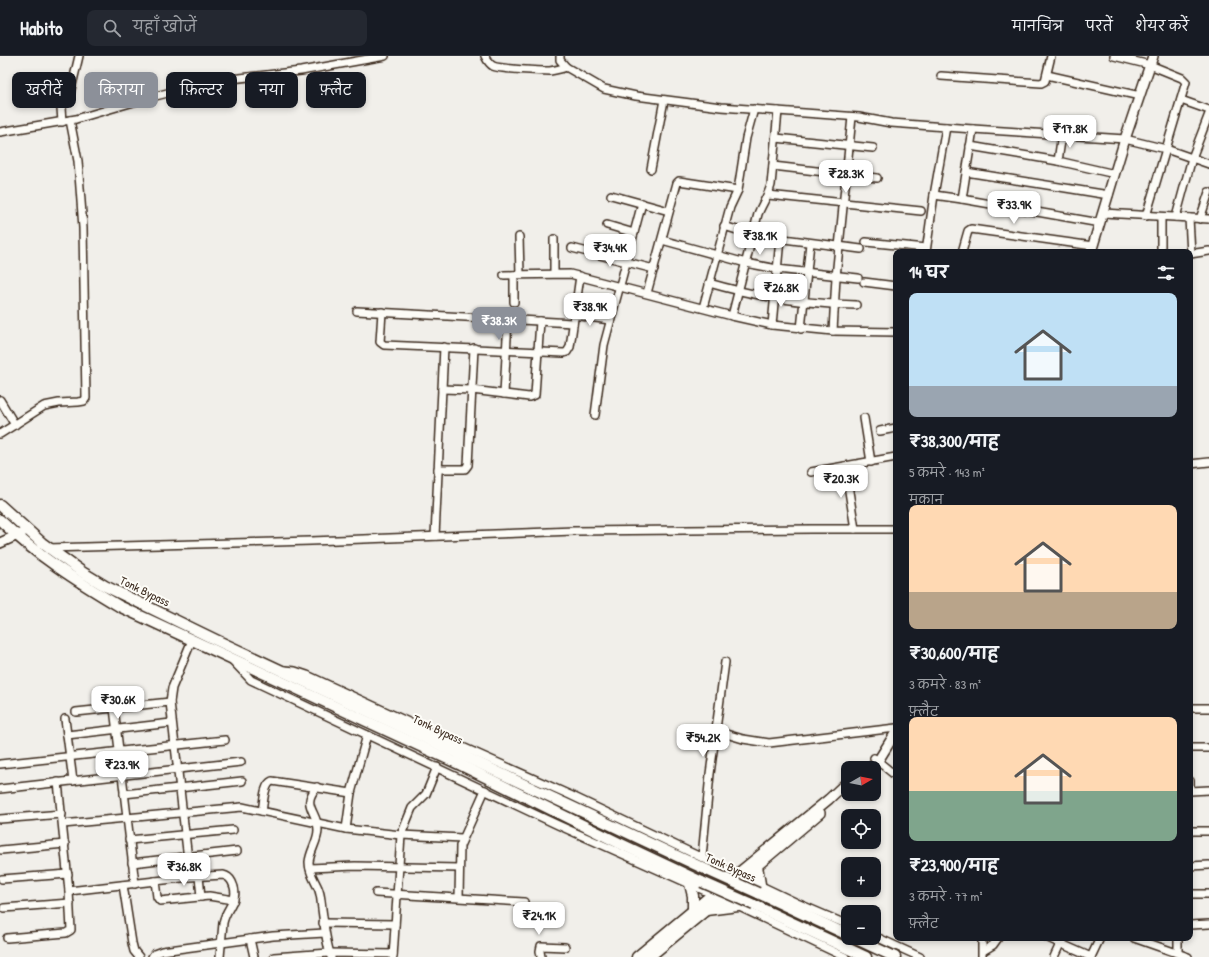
<!DOCTYPE html>
<html lang="hi">
<meta charset="utf-8">
<style>
:root{--surface:#171b24;--page:#242831;--text:#f1f3f6;--muted:#9ea1a6;--line:#363941;--accent:#8c9099}
body{margin:0;font-family:"Patrick Hand","Playpen Sans Deva",sans-serif;background:var(--page);color:var(--text);height:100vh;display:flex;flex-direction:column;font-size:15px;white-space:nowrap}
*{box-sizing:border-box;margin:0}
p{font-size:13px;color:var(--muted)}
.icon{flex:none;width:22px;height:22px;fill:none;stroke:currentColor;stroke-width:2;stroke-linecap:round;stroke-linejoin:round}
.map{position:relative;flex:1;overflow:hidden}
.drawer{position:absolute;left:893px;top:193px;width:300px;height:692px;display:flex;flex-direction:column;background:var(--surface);border-radius:8px;box-shadow:0 2px 6px #0003}
.drawer>*{flex:none}
.hud{position:absolute;left:12px;top:16px;width:380px;height:36px;display:flex;gap:8px}
.needle{width:26px;rotate:81deg}
.controls{position:absolute;left:841px;top:705px;display:grid;gap:8px}
.controls a{display:grid;place-items:center;width:40px;height:40px;border-radius:8px;background:var(--surface);box-shadow:0 2px 6px #0003;font-size:20px}
.price{position:absolute;translate:-50% -34px;padding:0 9px;border-radius:8px;background:#fff;color:#222;font-size:13px;line-height:26px;filter:drop-shadow(0 1px 2px #0008)}
.price::after{content:'';position:absolute;left:50%;top:24px;width:12px;height:9px;margin-left:-6px;background:inherit;clip-path:polygon(0 0,100% 0,50% 100%)}
.price.on{background:var(--accent);color:#fff}
ul{padding:0;list-style:none}
li{display:grid;align-content:center;gap:8px;height:212px;padding:0 16px}
li span{display:grid;place-items:center;height:124px;border-radius:8px;color:#555}
li>.icon{margin-inline-start:auto}
span .icon{width:72px;height:72px;fill:#fffc;stroke-width:1}
li b{font-size:17px}
h2{display:flex;justify-content:space-between;align-items:center;height:48px;padding:0 16px;font-size:17px}
.tag{padding:0 14px;border-radius:8px;background:var(--surface);box-shadow:0 2px 6px #0003;font-size:14px;line-height:36px}
.tag.on{background:var(--accent);color:#fff}
header{display:flex;align-items:center;gap:24px;box-sizing:border-box;height:56px;padding:0 20px;background:var(--surface);border-bottom:1px solid var(--line)}
header strong{font-size:19px}
nav{display:flex;gap:22px;margin-inline-start:auto;font-size:14px}
.search{width:280px;height:36px;background:var(--page);display:flex;align-items:center;gap:10px;box-sizing:border-box;padding:0 14px;border-radius:8px;color:var(--muted);font-size:15px}
.map>svg:first-child{display:block}
</style>
<header>
<strong>Habito</strong>
<div class="search"><svg class="icon" aria-label="search" viewBox="0 0 24 24"><circle cx="10" cy="10" r="6"/><path d="M15 15l6 6"/></svg>यहाँ खोजें</div>
<nav><a>मानचित्र</a><a>परतें</a><a>शेयर करें</a></nav>
</header>
<div class="map">
<svg width="1209" height="901" viewBox="0 0 1209 901">
<rect width="100%" height="100%" fill="#f1efea"/>
<filter id="ink" filterUnits="userSpaceOnUse"><feTurbulence type="fractalNoise" baseFrequency=".025" numOctaves="2"/><feDisplacementMap in="SourceGraphic" scale="8" xChannelSelector="R" yChannelSelector="G"/><feConvolveMatrix kernelMatrix="1 2 1 2 8 2 1 2 1" color-interpolation-filters="sRGB"/></filter>
<g filter="url(#ink)">
<g fill="none" stroke-linecap="round" stroke-linejoin="round">
<defs>
<g id="minor">
<path d="M 485,0 C 487,4 489,8 493,10 C 499,13 542,15 550,15 C 556,14 561,13 566,11"/>
<path d="M 560,0 L 560,4 L 566,11 L 604,33 L 636,40 L 721,51 L 859,61 L 891,67 L 973,73 L 1125,83 L 1166,93 L 1209,108"/>
<path d="M 1114,0 L 1150,9 L 1182,22 L 1186,26 L 1146,160"/>
<path d="M 1047,19 L 1140,40"/>
<path d="M 941,20 L 1041,27 L 1045,25 L 1051,0"/>
<path d="M 1181,44 L 1209,54"/>
<path d="M 62,66 L 61,52 L 69,42 L 79,0"/>
<path d="M 0,76 L 76,63 L 144,43 L 214,25 L 301,15 L 385,0"/>
<path d="M 776,82 L 873,92"/>
<path d="M 970,90 L 1058,105 L 1115,118"/>
<path d="M 1058,105 L 1062,78"/>
<path d="M 773,110 L 877,122"/>
<path d="M 651,113 L 664,44"/>
<path d="M 966,116 L 1109,139"/>
<path d="M 611,139 L 669,155"/>
<path d="M 768,139 L 921,155"/>
<path d="M 934,139 L 962,143 L 1100,167"/>
<path d="M 962,143 L 973,73"/>
<path d="M 1103,157 L 1209,163"/>
<path d="M 1161,161 L 1161,196"/>
<path d="M 1176,161 L 1192,102 L 1209,58"/>
<path d="M 1189,162 L 1191,198"/>
<path d="M 1200,163 L 1209,136"/>
<path d="M 607,169 L 634,177"/>
<path d="M 724,170 L 753,179 L 861,193"/>
<path d="M 519,181 L 520,218"/>
<path d="M 554,183 L 554,217"/>
<path d="M 662,184 L 746,207 L 777,213 L 858,222"/>
<path d="M 866,186 L 926,192"/>
<path d="M 572,192 L 654,213"/>
<path d="M 926,196 L 934,139 L 946,71"/>
<path d="M 962,196 L 968,175 L 971,173 L 1093,190"/>
<path d="M 1190,198 L 1209,195"/>
<path d="M 504,219 L 570,218 L 732,260 L 772,269 L 833,275 L 896,276"/>
<path d="M 514,219 L 514,246"/>
<path d="M 864,226 L 896,230"/>
<path d="M 709,227 C 757,241 807,248 856,249"/>
<path d="M 647,237 L 677,127 L 679,125 L 738,134"/>
<path d="M 703,252 L 730,151 L 738,134 L 746,82 L 754,53"/>
<path d="M 357,255 L 573,267"/>
<path d="M 382,256 L 380,286 L 384,289 L 564,297 L 567,296 L 570,291 L 580,220"/>
<path d="M 574,259 L 610,264"/>
<path d="M 732,260 L 758,158 C 762,148 768,140 771,129 L 778,55"/>
<path d="M 772,269 L 780,183"/>
<path d="M 801,273 L 810,187"/>
<path d="M 833,275 L 836,221 L 852,61"/>
<path d="M 442,333 L 472,334 L 529,341 L 535,339 L 540,265"/>
<path d="M 504,338 L 508,263"/>
<path d="M 0,344 L 15,369"/>
<path d="M 595,359 L 604,289 L 642,147"/>
<path d="M 864,362 L 871,406"/>
<path d="M 880,375 L 896,372"/>
<path d="M 0,378 L 44,350 L 59,347 L 78,346 L 84,345 L 86,342 L 83,172 L 78,105 L 70,64"/>
<path d="M 1190,408 L 1209,406"/>
<path d="M 845,410 L 855,473"/>
<path d="M 438,413 L 465,413 L 468,409 L 474,292"/>
<path d="M 811,416 L 896,401"/>
<path d="M 435,480 L 444,291"/>
<path d="M 48,492 L 311,485 L 574,475 L 812,473 L 896,473"/>
<path d="M 233,605 L 251,624 L 558,769 L 712,838 L 845,901"/>
<path d="M 285,614 L 295,615 L 307,619 L 458,689 L 570,739 L 797,847 L 848,869"/>
<path d="M 114,652 L 135,828"/>
<path d="M 1190,652 L 1209,652"/>
<path d="M 76,656 L 170,646"/>
<path d="M 65,663 L 73,725"/>
<path d="M 716,675 L 743,683 L 769,687 L 896,672"/>
<path d="M 67,679 L 171,667"/>
<path d="M 1190,692 L 1209,692"/>
<path d="M 874,702 L 896,720"/>
<path d="M 0,708 L 225,684"/>
<path d="M 1190,725 L 1190,735"/>
<path d="M 317,731 C 300,750 318,755 318,774 C 318,785 310,795 309,806 C 309,817 314,823 318,832 C 321,838 321,846 322,853 C 324,869 326,886 331,901"/>
<path d="M 0,733 L 241,706"/>
<path d="M 1190,735 L 1209,734"/>
<path d="M 124,738 L 242,725"/>
<path d="M 262,755 C 264,747 263,729 272,725 L 351,737"/>
<path d="M 0,763 L 62,758"/>
<path d="M 63,768 L 242,751 L 346,773 L 401,779 L 462,782"/>
<path d="M 346,773 L 351,737 L 367,679"/>
<path d="M 1190,775 L 1209,775"/>
<path d="M 129,784 L 233,774"/>
<path d="M 1,794 L 65,788"/>
<path d="M 702,801 L 710,718 L 725,606"/>
<path d="M 132,807 L 237,795"/>
<path d="M 1190,810 L 1209,809"/>
<path d="M 310,812 L 355,810 L 459,812"/>
<path d="M 199,820 L 201,841"/>
<path d="M 190,821 L 170,646 L 172,632 L 192,584"/>
<path d="M 2,823 L 68,818"/>
<path d="M 155,825 L 157,841 L 160,845 L 209,840 L 234,844"/>
<path d="M 123,829 L 132,887 L 134,895 L 139,901"/>
<path d="M 69,835 L 190,821 L 223,819 C 228,820 230,822 232,826 C 241,844 226,850 223,867 C 222,878 221,890 220,901"/>
<path d="M 376,837 L 524,846"/>
<path d="M 1190,838 L 1209,838"/>
<path d="M 459,841 L 460,790 L 485,734"/>
<path d="M 4,852 L 70,847"/>
<path d="M 323,867 L 395,868"/>
<path d="M 1190,869 L 1209,868"/>
<path d="M 874,880 L 920,901"/>
<path d="M 7,882 L 66,877 L 71,874 L 69,835 L 58,726"/>
<path d="M 982,882 L 982,901"/>
<path d="M 1048,882 L 1091,901"/>
<path d="M 1134,882 L 1188,901"/>
<path d="M 1178,882 L 1178,897"/>
<path d="M 250,883 L 254,901"/>
<path d="M 983,895 L 993,889 L 998,882"/>
<path d="M 152,901 L 154,898 L 162,895 L 273,880 L 325,877"/>
<path d="M 274,901 L 329,897 L 393,898"/>
<path d="M 393,901 L 401,779 L 412,752 L 426,738 L 437,711"/>
<path d="M 541,901 L 540,895 L 541,890 L 565,891"/>
<path d="M 1054,901 L 1060,888"/>
<path d="M 1091,901 L 1100,882"/>
</g>
<g id="major">
<path d="M 1091,196 L 1125,83 L 1153,0"/>
<path d="M 0,487 L 22,477"/>
<path d="M 870,712 L 878,705 L 896,676"/>
<path d="M 737,818 L 829,743 L 848,725"/>
<path d="M 745,822 L 757,810 L 820,757"/>
</g>
<g id="highway">
<path d="M 0,449 L 42,487 L 82,516 L 105,530 L 216,584 L 709,815"/>
<path d="M 0,464 C 36,499 77,525 119,550 L 461,709 L 621,788 L 702,826"/>
<path d="M 757,810 L 760,828"/>
<path d="M 690,828 L 693,840 L 693,854"/>
<path d="M 758,837 L 848,879"/>
<path d="M 754,849 L 866,901"/>
<path d="M 706,854 L 738,850"/>
<path d="M 854,882 L 895,901"/>
<path d="M 637,901 L 737,818"/>
<path d="M 649,901 L 745,822"/>
</g>
</defs>
<use href="#minor" stroke="#3b2a1e" stroke-width="10"/>
<use href="#major" stroke="#3b2a1e" stroke-width="12"/>
<use href="#highway" stroke="#3b2a1e" stroke-width="13"/>
<use href="#minor" stroke="#fdfcf7" stroke-width="7"/>
<use href="#major" stroke="#fdfcf7" stroke-width="9"/>
<use href="#highway" stroke="#fdfcf7" stroke-width="10"/>
<defs>
<g id="highway-bridge">
<path d="M 709,815 L 758,837"/>
<path d="M 702,826 L 754,849"/>
</g>
</defs>
<use href="#highway-bridge" stroke="#3b2a1e" stroke-width="13" stroke-linecap="butt"/>
<use href="#highway-bridge" stroke="#fdfcf7" stroke-width="10"/>
</g>
</g>
<g text-anchor="middle" dominant-baseline="central" stroke-width="4" stroke-linejoin="round" paint-order="stroke">
<g font-size="12" fill="#3b2a1e" stroke="#fdfcf7">
<text transform="translate(145 535) rotate(26)">Tonk Bypass</text>
<text transform="translate(438 673) rotate(25)">Tonk Bypass</text>
<text transform="translate(731 811) rotate(24)">Tonk Bypass</text>
</g>
</g>
</svg>
<div class="controls">
<a><svg class="needle" viewBox="-14 -14 28 28"><path d="M0-13l5 13h-10z" fill="#e53935"/><path d="M0 13l5-13h-10z" fill="#9ea1a6"/></svg></a>
<a><svg class="icon" aria-label="locate" viewBox="0 0 24 24"><circle cx="12" cy="12" r="6"/><path d="M12 2v4M12 18v4M2 12h4M18 12h4"/></svg></a>
<a>+</a>
<a>−</a>
</div>
<b class="price" style="left:1070px;top:93px">₹17.8K</b>
<b class="price" style="left:846px;top:138px">₹28.3K</b>
<b class="price" style="left:1014px;top:169px">₹33.9K</b>
<b class="price" style="left:760px;top:200px">₹38.1K</b>
<b class="price" style="left:610px;top:212px">₹34.4K</b>
<b class="price" style="left:781px;top:252px">₹26.8K</b>
<b class="price" style="left:590px;top:271px">₹38.9K</b>
<b class="price on" style="left:499px;top:285px">₹38.3K</b>
<b class="price" style="left:841px;top:443px">₹20.3K</b>
<b class="price" style="left:118px;top:664px">₹30.6K</b>
<b class="price" style="left:703px;top:702px">₹54.2K</b>
<b class="price" style="left:122px;top:729px">₹23.9K</b>
<b class="price" style="left:184px;top:831px">₹36.8K</b>
<b class="price" style="left:539px;top:880px">₹24.1K</b>
<div class="hud">
<a class="tag">खरीदें</a>
<a class="tag on">किराया</a>
<a class="tag">फ़िल्टर</a>
<a class="tag">नया</a>
<a class="tag">फ़्लैट</a>
</div>
<section class="drawer">
<h2>14 घर<svg class="icon" aria-label="filters" viewBox="0 0 24 24"><path d="M4 7h16M4 17h16"/><circle cx="9" cy="7" r="2"/><circle cx="15" cy="17" r="2"/></svg></h2>
<ul>
<li><span style="background:linear-gradient(#bfe0f5 75%,#9aa5b1 0)"><svg class="icon" aria-label="home" viewBox="0 0 24 24"><path d="M3 11l9-7 9 7M6 9v11h12V9"/></svg></span><div><b>₹38,300/माह</b><p>5 कमरे · 143 m²</p><p>मकान</p></div></li>
<li><span style="background:linear-gradient(#ffd9b3 70%,#b9a48a 0)"><svg class="icon" aria-label="home" viewBox="0 0 24 24"><path d="M3 11l9-7 9 7M6 9v11h12V9"/></svg></span><div><b>₹30,600/माह</b><p>3 कमरे · 83 m²</p><p>फ़्लैट</p></div></li>
<li><span style="background:linear-gradient(#ffd9b3 60%,#7fa58c 0)"><svg class="icon" aria-label="home" viewBox="0 0 24 24"><path d="M3 11l9-7 9 7M6 9v11h12V9"/></svg></span><div><b>₹23,900/माह</b><p>3 कमरे · 77 m²</p><p>फ़्लैट</p></div></li>
</ul>
</section>
</div>
